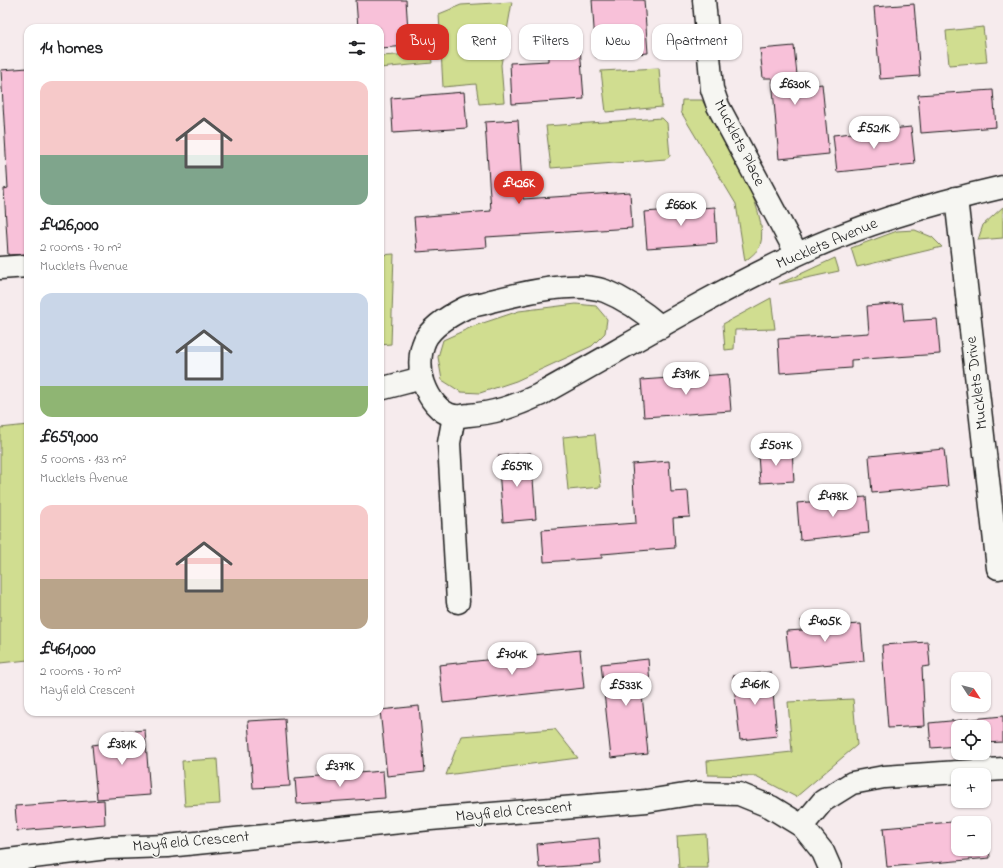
<!DOCTYPE html>
<meta charset="utf-8">
<style>
:root{--surface:#fff;--page:#f2f2f2;--text:#202124;--muted:#757577;--accent:#d93025}
body{margin:0;font-family:"Indie Flower",sans-serif;background:var(--page);color:var(--text);height:100vh;display:flex;flex-direction:column;font-size:15px;white-space:nowrap}
*{box-sizing:border-box;margin:0}
p{font-size:13px;color:var(--muted)}
.icon{flex:none;width:22px;height:22px;fill:none;stroke:currentColor;stroke-width:2;stroke-linecap:round;stroke-linejoin:round}
.map{position:relative;flex:1;overflow:hidden}
.panel{position:absolute;left:24px;top:24px;width:360px;height:692px;display:flex;flex-direction:column;background:var(--surface);border-radius:12px;box-shadow:0 1px 3px #0004}
.panel>*{flex:none}
.banner{position:absolute;left:396px;top:24px;width:380px;height:36px;display:flex;gap:8px}
.needle{width:26px;rotate:126deg}
.tools{position:absolute;left:951px;top:672px;display:grid;gap:8px}
.tools a{display:grid;place-items:center;width:40px;height:40px;border-radius:8px;background:var(--surface);box-shadow:0 1px 3px #0004;font-size:20px}
.price{position:absolute;translate:-50% -34px;padding:0 9px;border-radius:14px;background:#fff;color:#222;font-size:13px;line-height:26px;filter:drop-shadow(0 1px 2px #0008)}
.price::after{content:'';position:absolute;left:50%;top:24px;width:12px;height:9px;margin-left:-6px;background:inherit;clip-path:polygon(0 0,100% 0,50% 100%)}
.price.on{background:var(--accent);color:#fff}
ul{padding:0;list-style:none}
li{display:grid;align-content:center;gap:8px;height:212px;padding:0 16px}
li span{display:grid;place-items:center;height:124px;border-radius:12px;color:#555}
li>.icon{margin-inline-start:auto}
span .icon{width:72px;height:72px;fill:#fffc;stroke-width:1}
li b{font-size:17px}
h2{display:flex;justify-content:space-between;align-items:center;height:48px;padding:0 16px;font-size:17px}
.chip{padding:0 14px;border-radius:12px;background:var(--surface);box-shadow:0 1px 3px #0004;font-size:14px;line-height:36px}
.chip.on{background:var(--accent);color:#fff}
.map>svg:first-child{display:block}
</style>
<div class="map">
<svg width="1003" height="868" viewBox="0 0 1003 868">
<rect width="100%" height="100%" fill="#f6ebed"/>
<filter id="ink" filterUnits="userSpaceOnUse"><feTurbulence type="fractalNoise" baseFrequency=".025" numOctaves="2"/><feDisplacementMap in="SourceGraphic" scale="8" xChannelSelector="R" yChannelSelector="G"/><feConvolveMatrix kernelMatrix="1 2 1 2 8 2 1 2 1" color-interpolation-filters="sRGB"/></filter>
<g filter="url(#ink)">
<g fill="#d0dd90" stroke="#767c56">
<path d="M 512,2 L 501,65 L 504,102 L 479,104 L 476,84 L 443,87 L 439,14 L 461,5 Z"/>
<path d="M 983,27 L 987,62 L 949,65 L 946,31 Z"/>
<path d="M 431,53 L 432,63 L 380,68 L 380,56 Z"/>
<path d="M 659,68 L 662,107 L 606,112 L 601,71 Z"/>
<path d="M 682,100 L 702,100 C 719,130 772,212 760,246 C 757,252 750,257 745,261 L 736,204 L 681,112 Z"/>
<path d="M 662,118 L 667,123 L 670,156 L 666,159 L 551,168 L 546,126 Z"/>
<path d="M 1003,207 L 1003,238 L 978,240 L 983,225 Z"/>
<path d="M 915,230 L 932,237 L 942,247 L 857,267 L 851,248 L 897,231 Z"/>
<path d="M 394,254 L 391,344 L 380,345 L 380,255 Z"/>
<path d="M 835,258 L 839,271 L 779,284 Z"/>
<path d="M 771,298 L 775,329 L 735,330 L 734,349 L 725,350 L 723,324 Z"/>
<path d="M 576,304 L 596,306 L 607,319 L 605,333 L 592,346 L 516,381 L 480,393 L 461,392 L 442,380 L 438,357 L 443,340 L 474,326 L 519,311 Z"/>
<path d="M 28,425 L 28,660 L 0,663 L 0,428 Z"/>
<path d="M 595,434 L 601,487 L 568,490 L 563,437 Z"/>
<path d="M 853,699 L 857,745 L 796,797 L 756,776 L 708,775 L 707,761 L 792,752 L 788,702 Z"/>
<path d="M 555,729 L 578,758 L 446,775 L 461,736 Z"/>
<path d="M 217,759 L 220,804 L 185,806 L 182,761 Z"/>
<path d="M 706,834 L 708,868 L 679,868 L 677,836 Z"/>
</g>
<g fill="#f8c1d9" stroke="#1c1c1c" fill-rule="evenodd">
<path d="M 356,0 L 406,0 L 409,46 L 380,48 L 380,28 L 358,28 Z"/>
<path d="M 592,0 L 644,0 L 648,53 L 596,57 Z"/>
<path d="M 914,4 L 920,76 L 880,79 L 874,7 Z"/>
<path d="M 794,46 L 797,75 L 807,74 L 808,86 L 822,84 L 829,154 L 779,159 L 772,78 L 763,78 L 760,49 Z"/>
<path d="M 580,47 L 584,99 L 512,104 L 510,63 L 548,61 L 548,49 Z"/>
<path d="M 28,68 L 28,254 L 8,255 L 4,189 L 8,188 L 1,70 Z"/>
<path d="M 993,90 L 996,127 L 921,133 L 918,95 Z"/>
<path d="M 464,92 L 467,128 L 393,133 L 391,98 Z"/>
<path d="M 518,120 L 523,199 L 630,192 L 632,228 L 486,237 L 487,247 L 417,252 L 414,217 L 491,211 L 485,122 Z"/>
<path d="M 911,127 L 915,164 L 837,172 L 833,135 Z"/>
<path d="M 715,207 L 717,243 L 647,248 L 644,212 Z"/>
<path d="M 902,303 L 904,321 L 937,319 L 940,354 L 851,360 L 851,368 L 780,373 L 778,339 L 869,333 L 867,306 Z"/>
<path d="M 728,374 L 731,411 L 644,417 L 641,380 Z"/>
<path d="M 944,449 L 948,486 L 872,493 L 869,456 Z"/>
<path d="M 792,451 L 794,481 L 760,483 L 758,454 Z"/>
<path d="M 531,453 L 536,519 L 503,522 L 498,456 Z"/>
<path d="M 669,461 L 671,492 L 688,491 L 690,517 L 673,518 L 675,548 L 602,554 L 602,558 L 544,562 L 542,530 L 636,523 L 632,464 Z"/>
<path d="M 866,497 L 869,533 L 800,540 L 797,503 Z"/>
<path d="M 843,616 L 844,625 L 861,624 L 864,661 L 790,668 L 786,631 L 803,630 L 801,620 Z"/>
<path d="M 928,642 L 930,666 L 922,667 L 925,726 L 888,728 L 882,645 Z"/>
<path d="M 580,650 L 584,688 L 443,703 L 439,665 Z"/>
<path d="M 648,659 L 650,684 L 641,685 L 648,754 L 611,758 L 601,664 Z"/>
<path d="M 771,672 L 777,736 L 740,740 L 733,676 Z"/>
<path d="M 419,706 L 425,772 L 387,776 L 380,710 Z"/>
<path d="M 1003,716 L 1003,742 L 984,743 L 984,727 L 958,727 L 958,746 L 931,748 L 929,723 Z"/>
<path d="M 285,719 L 290,786 L 253,788 L 248,721 Z"/>
<path d="M 145,730 L 150,795 L 97,799 L 92,745 L 108,743 L 107,733 Z"/>
<path d="M 383,771 L 385,798 L 297,804 L 295,778 Z"/>
<path d="M 104,800 L 105,824 L 17,831 L 15,806 Z"/>
<path d="M 986,819 L 990,858 L 887,867 L 883,828 ZM 958,823 L 984,823 L 984,849 L 958,849 Z"/>
<path d="M 599,838 L 601,864 L 539,868 L 537,844 Z"/>
</g>
<g fill="none" stroke-linecap="round" stroke-linejoin="round">
<defs>
<g id="minor">
<path d="M 704,0 L 712,89 L 718,106 L 797,254"/>
<path d="M 956,198 L 998,568 L 1003,567"/>
<path d="M 0,268 L 28,266"/>
<path d="M 661,327 C 645,313 625,299 605,291 C 573,280 523,293 491,301 C 483,304 473,305 465,308 C 451,315 432,326 425,340 C 419,353 419,371 424,384 C 429,398 439,413 454,416 C 459,417 465,415 469,415 C 495,413 515,406 539,395 C 624,348 708,296 796,255 C 861,224 933,203 1003,187"/>
<path d="M 380,389 L 422,378"/>
<path d="M 454,416 L 449,443 L 458,602"/>
<path d="M 802,826 L 823,852 L 830,868"/>
<path d="M 0,861 L 107,848 L 167,846 L 430,819 L 647,801 L 697,793 L 739,794 L 771,807 L 802,826 L 823,801 L 852,783 L 884,777 L 1003,769"/>
</g>
</defs>
<use href="#minor" stroke="#1c1c1c" stroke-width="25"/>
<use href="#minor" stroke="#f6f6f2" stroke-width="22"/>
</g>
</g>
<g text-anchor="middle" dominant-baseline="central" stroke-width="3" stroke-linejoin="round" paint-order="stroke">
<g font-size="16" fill="#1c1c1c" stroke="#f6f6f2">
<text transform="translate(739 143) rotate(63)">Mucklets Place</text>
<text transform="translate(827 244) rotate(-23)">Mucklets Avenue</text>
<text transform="translate(977 383) rotate(-97)">Mucklets Drive</text>
<text transform="translate(514 812) rotate(-5)">Mayfield Crescent</text>
<text transform="translate(191 842) rotate(-5)">Mayfield Crescent</text>
</g>
</g>
</svg>
<div class="tools">
<a><svg class="needle" viewBox="-14 -14 28 28"><path d="M0-13l5 13h-10z" fill="#e53935"/><path d="M0 13l5-13h-10z" fill="#757577"/></svg></a>
<a><svg class="icon" aria-label="locate" viewBox="0 0 24 24"><circle cx="12" cy="12" r="6"/><path d="M12 2v4M12 18v4M2 12h4M18 12h4"/></svg></a>
<a>+</a>
<a>−</a>
</div>
<b class="price" style="left:795px;top:106px">£630K</b>
<b class="price" style="left:874px;top:150px">£521K</b>
<b class="price on" style="left:519px;top:205px">£426K</b>
<b class="price" style="left:681px;top:227px">£660K</b>
<b class="price" style="left:686px;top:396px">£391K</b>
<b class="price" style="left:776px;top:467px">£507K</b>
<b class="price" style="left:517px;top:488px">£659K</b>
<b class="price" style="left:833px;top:518px">£478K</b>
<b class="price" style="left:825px;top:643px">£405K</b>
<b class="price" style="left:512px;top:676px">£704K</b>
<b class="price" style="left:755px;top:706px">£461K</b>
<b class="price" style="left:626px;top:707px">£533K</b>
<b class="price" style="left:122px;top:766px">£381K</b>
<b class="price" style="left:340px;top:788px">£379K</b>
<div class="banner">
<a class="chip on">Buy</a>
<a class="chip">Rent</a>
<a class="chip">Filters</a>
<a class="chip">New</a>
<a class="chip">Apartment</a>
</div>
<section class="panel">
<h2>14 homes<svg class="icon" aria-label="filters" viewBox="0 0 24 24"><path d="M4 7h16M4 17h16"/><circle cx="9" cy="7" r="2"/><circle cx="15" cy="17" r="2"/></svg></h2>
<ul>
<li><span style="background:linear-gradient(#f6c9c9 60%,#7fa58c 0)"><svg class="icon" aria-label="home" viewBox="0 0 24 24"><path d="M3 11l9-7 9 7M6 9v11h12V9"/></svg></span><div><b>£426,000</b><p>2 rooms · 70 m²</p><p>Mucklets Avenue</p></div></li>
<li><span style="background:linear-gradient(#c9d6e8 75%,#8fb573 0)"><svg class="icon" aria-label="home" viewBox="0 0 24 24"><path d="M3 11l9-7 9 7M6 9v11h12V9"/></svg></span><div><b>£659,000</b><p>5 rooms · 133 m²</p><p>Mucklets Avenue</p></div></li>
<li><span style="background:linear-gradient(#f6c9c9 60%,#b9a48a 0)"><svg class="icon" aria-label="home" viewBox="0 0 24 24"><path d="M3 11l9-7 9 7M6 9v11h12V9"/></svg></span><div><b>£461,000</b><p>2 rooms · 70 m²</p><p>Mayfield Crescent</p></div></li>
</ul>
</section>
</div>
